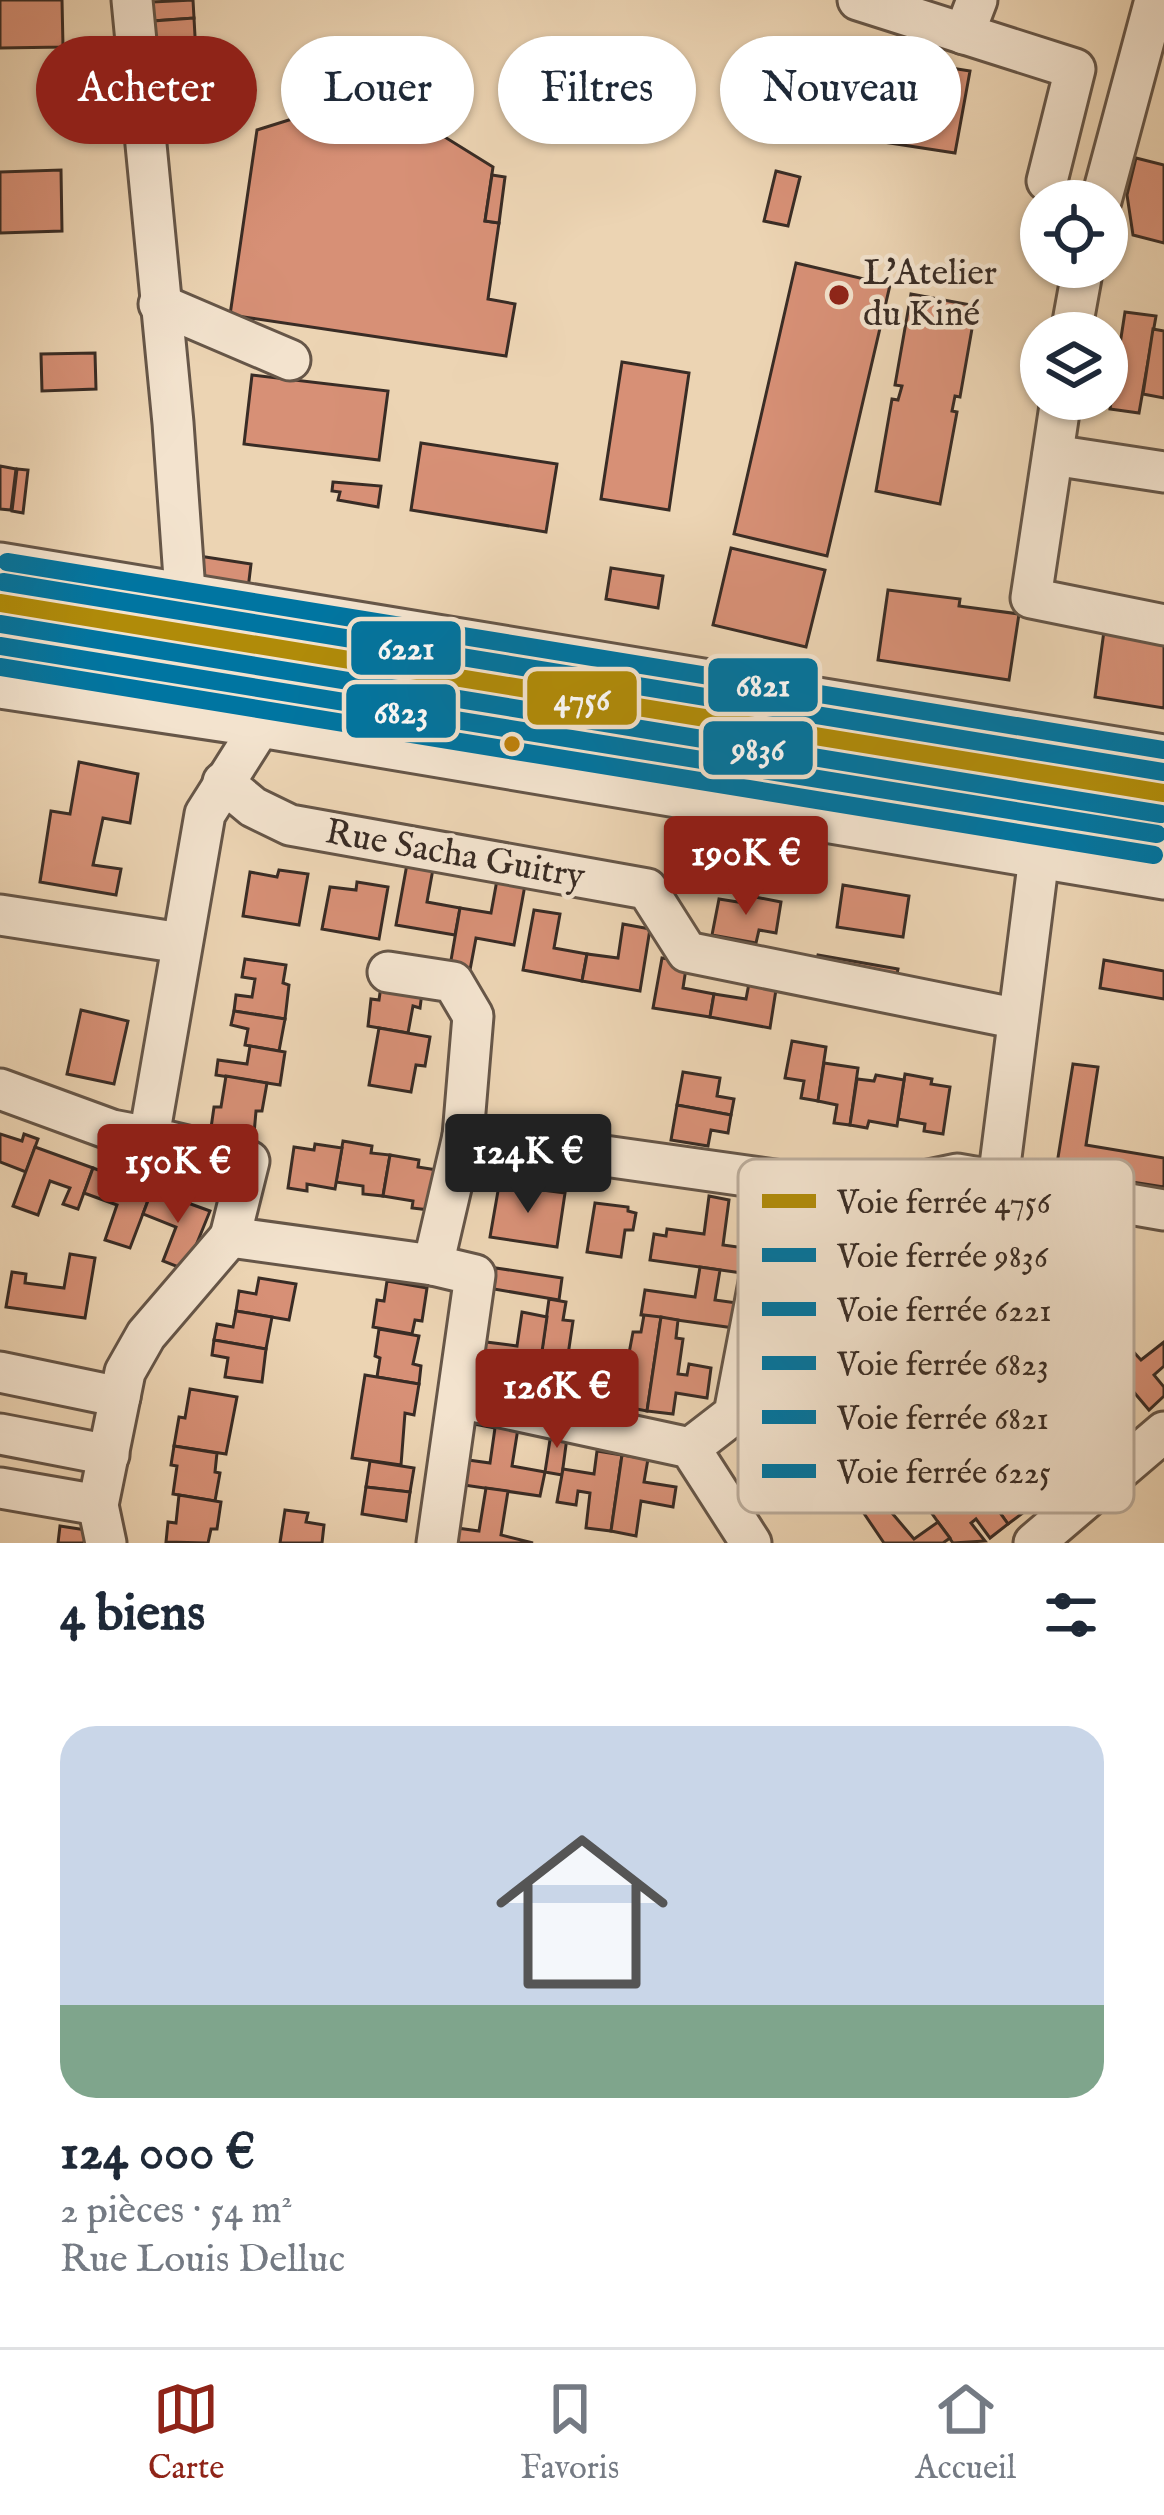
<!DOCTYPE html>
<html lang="fr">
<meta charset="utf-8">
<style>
:root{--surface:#fff;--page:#f2f2f3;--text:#1f2937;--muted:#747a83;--line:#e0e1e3;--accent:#8f2418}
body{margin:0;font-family:"IM FELL English",serif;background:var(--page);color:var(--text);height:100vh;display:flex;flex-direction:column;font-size:45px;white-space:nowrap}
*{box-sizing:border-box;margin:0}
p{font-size:39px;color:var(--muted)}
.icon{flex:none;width:66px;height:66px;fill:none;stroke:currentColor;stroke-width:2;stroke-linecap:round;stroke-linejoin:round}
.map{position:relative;height:1543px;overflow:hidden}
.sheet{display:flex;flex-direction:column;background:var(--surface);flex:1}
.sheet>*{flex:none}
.banner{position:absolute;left:36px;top:36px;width:1092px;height:108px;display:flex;gap:24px}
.fabs{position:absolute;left:1020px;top:180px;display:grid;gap:24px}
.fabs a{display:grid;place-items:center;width:108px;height:108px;border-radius:50%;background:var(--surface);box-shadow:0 3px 9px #0004;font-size:60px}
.price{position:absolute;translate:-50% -102px;padding:0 27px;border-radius:12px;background:var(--accent);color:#fff;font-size:39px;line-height:78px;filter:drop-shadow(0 3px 6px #0008)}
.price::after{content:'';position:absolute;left:50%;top:72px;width:36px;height:27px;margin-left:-18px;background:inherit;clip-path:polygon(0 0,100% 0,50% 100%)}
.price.current{background:#222;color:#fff}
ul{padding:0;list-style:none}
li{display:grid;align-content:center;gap:24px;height:636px;padding:0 60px}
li+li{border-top:3px solid var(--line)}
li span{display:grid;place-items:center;height:372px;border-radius:36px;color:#555}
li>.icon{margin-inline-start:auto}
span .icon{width:216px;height:216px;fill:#fffc;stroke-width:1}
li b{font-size:51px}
h2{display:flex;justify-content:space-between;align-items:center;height:144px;padding:0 60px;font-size:51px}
.chip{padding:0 42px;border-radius:54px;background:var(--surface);box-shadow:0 3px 9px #0004;font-size:42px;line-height:108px}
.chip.current{background:var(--accent);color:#fff}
.tab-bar{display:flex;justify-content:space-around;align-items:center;height:168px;border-top:3px solid var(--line);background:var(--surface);font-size:33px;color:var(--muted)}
.tab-bar a{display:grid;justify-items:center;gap:6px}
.tab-bar .current{color:var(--accent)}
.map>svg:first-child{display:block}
</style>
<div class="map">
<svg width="1164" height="1543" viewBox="0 0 1164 1543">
<rect width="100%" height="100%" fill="#ecd4b3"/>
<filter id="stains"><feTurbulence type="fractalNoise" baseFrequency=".00167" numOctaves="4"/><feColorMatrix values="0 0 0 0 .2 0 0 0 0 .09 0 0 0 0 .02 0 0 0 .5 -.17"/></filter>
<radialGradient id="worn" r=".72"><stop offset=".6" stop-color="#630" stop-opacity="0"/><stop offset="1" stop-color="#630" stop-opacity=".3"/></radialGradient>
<g fill="#d79076" stroke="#392c25" stroke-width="3">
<path d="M 0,0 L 62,0 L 63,47 L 0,48 Z"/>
<path d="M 193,0 L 194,18 L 153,21 L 152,2 Z"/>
<path d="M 194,18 L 197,73 L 156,77 L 153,21 Z"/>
<path d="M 831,49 L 970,71 L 955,153 L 818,132 Z"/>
<path d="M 351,114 L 415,125 L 440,134 L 493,167 L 485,221 L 499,223 L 488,299 L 515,304 L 506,356 L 230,315 L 257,130 L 292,119 Z"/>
<path d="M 1136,158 L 1164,165 L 1164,243 L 1133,235 L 1127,195 Z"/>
<path d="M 61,170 L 62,231 L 0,233 L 0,172 Z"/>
<path d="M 776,171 L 800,177 L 788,226 L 764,221 Z"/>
<path d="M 492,175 L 505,177 L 499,223 L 485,221 Z"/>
<path d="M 796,263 L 890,285 L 827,556 L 734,534 Z"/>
<path d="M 911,294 L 976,306 L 960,397 L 955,396 L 952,411 L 957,412 L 940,504 L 876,491 L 892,399 L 898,400 L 902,386 L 895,385 Z"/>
<path d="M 1125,312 L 1156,316 L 1139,413 L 1110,409 Z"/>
<path d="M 1153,329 L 1164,331 L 1164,398 L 1143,394 Z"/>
<path d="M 95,353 L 96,389 L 42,391 L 41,354 Z"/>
<path d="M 622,362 L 689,373 L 669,510 L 601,499 Z"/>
<path d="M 252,375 L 388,391 L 379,460 L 244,444 Z"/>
<path d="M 421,443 L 557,464 L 546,532 L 411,510 Z"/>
<path d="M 0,466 L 16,469 L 11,510 L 0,509 Z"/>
<path d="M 17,469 L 28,470 L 23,513 L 12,511 Z"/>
<path d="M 333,482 L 381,486 L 378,507 L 338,500 L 340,492 L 332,491 Z"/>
<path d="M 731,548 L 825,570 L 806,647 L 713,625 Z"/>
<path d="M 199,556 L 251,564 L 248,589 L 202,581 Z"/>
<path d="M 611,568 L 663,576 L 658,608 L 606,599 Z"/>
<path d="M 888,590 L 960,599 L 959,606 L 1019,614 L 1009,680 L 878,660 Z"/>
<path d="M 1104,631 L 1164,641 L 1164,708 L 1095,697 Z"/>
<path d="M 79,762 L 138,774 L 130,823 L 103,818 L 93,865 L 121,869 L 116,895 L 40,882 L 51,811 L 70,814 Z"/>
<path d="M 407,864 L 433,869 L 427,902 L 460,908 L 455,935 L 396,925 Z"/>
<path d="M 279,870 L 308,874 L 299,925 L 243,916 L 250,872 L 277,877 Z"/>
<path d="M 497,880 L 525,885 L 514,945 L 476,938 L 470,970 L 450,966 L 460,908 L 491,913 Z"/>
<path d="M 357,882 L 388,887 L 379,939 L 322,929 L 330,887 L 356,890 Z"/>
<path d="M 843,885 L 909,896 L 903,937 L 837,927 Z"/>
<path d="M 745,895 L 781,902 L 776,933 L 759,930 L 756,943 L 712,935 L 719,899 L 744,903 Z"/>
<path d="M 534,910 L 560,914 L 554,948 L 587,954 L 582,981 L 523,970 Z"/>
<path d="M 623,924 L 650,929 L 640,991 L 582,981 L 587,954 L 618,958 Z"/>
<path d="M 818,955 L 898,969 L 895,984 L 814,971 Z"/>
<path d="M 662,958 L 687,962 L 683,988 L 714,994 L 710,1017 L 653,1008 Z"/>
<path d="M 245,959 L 286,965 L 283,983 L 289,985 L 285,1019 L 234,1011 L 236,995 L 252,997 L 255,979 L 242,977 Z"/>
<path d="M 1104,960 L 1164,971 L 1164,999 L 1100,988 Z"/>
<path d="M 751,973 L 778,977 L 770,1028 L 710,1017 L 714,994 L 746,999 Z"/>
<path d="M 382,979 L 423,985 L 420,1008 L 413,1006 L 408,1033 L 368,1026 L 371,999 L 379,1000 Z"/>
<path d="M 81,1010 L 128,1021 L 114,1084 L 67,1074 Z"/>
<path d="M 234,1011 L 285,1019 L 279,1051 L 245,1045 L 248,1029 L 231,1025 Z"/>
<path d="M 379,1028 L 430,1037 L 425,1066 L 416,1065 L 411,1092 L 369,1085 Z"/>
<path d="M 792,1041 L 826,1047 L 818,1101 L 801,1098 L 804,1081 L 785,1078 Z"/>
<path d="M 250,1046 L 285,1052 L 280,1085 L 216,1075 L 218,1060 L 247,1064 Z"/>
<path d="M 824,1063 L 858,1068 L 850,1125 L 834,1123 L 837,1105 L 818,1101 Z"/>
<path d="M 1073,1064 L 1098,1067 L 1086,1145 L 1164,1158 L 1164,1187 L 1056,1170 Z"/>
<path d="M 683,1072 L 720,1078 L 717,1096 L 734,1099 L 731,1115 L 677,1105 Z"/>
<path d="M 905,1074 L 932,1079 L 931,1084 L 950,1087 L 943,1134 L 924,1131 L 925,1124 L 898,1119 Z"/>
<path d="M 876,1075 L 904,1080 L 897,1126 L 869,1121 L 867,1128 L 850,1125 L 857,1079 L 874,1081 Z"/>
<path d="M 226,1076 L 267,1083 L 262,1111 L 256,1111 L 254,1134 L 211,1128 L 214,1107 L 221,1107 Z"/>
<path d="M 677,1105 L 731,1115 L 728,1133 L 711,1130 L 708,1146 L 671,1140 Z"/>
<path d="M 0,1134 L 22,1141 L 24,1134 L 38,1139 L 26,1172 L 0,1162 Z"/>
<path d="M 343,1141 L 372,1146 L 371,1153 L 390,1155 L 383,1196 L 363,1194 L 363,1186 L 336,1182 Z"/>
<path d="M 315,1144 L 342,1148 L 335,1189 L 307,1184 L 307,1191 L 288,1188 L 294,1147 L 314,1150 Z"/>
<path d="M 35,1147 L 93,1168 L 78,1209 L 63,1204 L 70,1188 L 50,1181 L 38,1215 L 13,1206 Z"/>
<path d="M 390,1155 L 419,1160 L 418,1167 L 437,1170 L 430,1210 L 412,1208 L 413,1201 L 383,1196 Z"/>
<path d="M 93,1168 L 152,1190 L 130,1248 L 105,1240 L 117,1205 L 84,1193 Z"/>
<path d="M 504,1185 L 565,1193 L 557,1247 L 490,1237 L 498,1191 Z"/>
<path d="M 152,1190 L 210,1211 L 186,1270 L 163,1261 L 176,1227 L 143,1214 Z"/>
<path d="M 709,1196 L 729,1200 L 723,1245 L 745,1248 L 742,1273 L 650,1260 L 654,1234 L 666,1236 L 667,1229 L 704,1234 Z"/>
<path d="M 595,1203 L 628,1207 L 628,1211 L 636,1213 L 633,1230 L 625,1230 L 621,1257 L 587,1252 Z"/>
<path d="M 70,1254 L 95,1258 L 85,1318 L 6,1307 L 12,1272 L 26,1274 L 25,1283 L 64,1288 Z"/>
<path d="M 700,1267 L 720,1270 L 715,1300 L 737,1303 L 734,1328 L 641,1315 L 645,1290 L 695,1297 Z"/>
<path d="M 496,1268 L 562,1278 L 559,1300 L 494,1289 Z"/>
<path d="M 259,1278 L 296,1284 L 289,1320 L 236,1311 L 239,1291 L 256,1294 Z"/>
<path d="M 387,1281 L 427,1288 L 422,1321 L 415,1320 L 412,1334 L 373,1327 L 377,1300 L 384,1301 Z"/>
<path d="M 549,1299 L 566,1302 L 563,1320 L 573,1321 L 568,1355 L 598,1359 L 595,1380 L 565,1376 L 561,1397 L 536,1393 Z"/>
<path d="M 236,1311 L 272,1317 L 266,1349 L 214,1340 L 217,1324 L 233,1327 Z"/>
<path d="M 522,1312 L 547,1317 L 536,1393 L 511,1389 L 514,1367 L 483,1362 L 486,1342 L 517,1346 Z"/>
<path d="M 644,1315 L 661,1317 L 647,1411 L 621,1406 L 624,1385 L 595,1380 L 598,1359 L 627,1364 L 633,1332 L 641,1332 Z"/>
<path d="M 661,1317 L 678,1320 L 676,1338 L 683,1339 L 678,1374 L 687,1375 L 689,1364 L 711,1368 L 707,1398 L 676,1393 L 673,1414 L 647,1411 Z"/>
<path d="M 379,1329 L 419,1336 L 413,1364 L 421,1366 L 419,1384 L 377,1377 L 380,1358 L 375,1356 Z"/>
<path d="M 1118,1335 L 1141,1360 L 1164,1342 L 1164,1366 L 1154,1375 L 1164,1387 L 1164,1396 L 1149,1410 L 1099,1351 Z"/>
<path d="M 214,1340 L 266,1349 L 262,1382 L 225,1377 L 228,1358 L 212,1355 Z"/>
<path d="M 365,1375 L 419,1384 L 414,1415 L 405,1413 L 401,1465 L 352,1458 Z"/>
<path d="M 190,1389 L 237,1397 L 226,1454 L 174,1446 L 179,1417 L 185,1418 Z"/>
<path d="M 475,1414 L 519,1422 L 512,1466 L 545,1472 L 540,1496 L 464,1485 L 468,1460 L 490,1463 L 495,1428 L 474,1424 Z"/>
<path d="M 552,1427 L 568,1430 L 562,1475 L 545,1472 Z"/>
<path d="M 174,1446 L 217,1453 L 215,1472 L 220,1473 L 215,1501 L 173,1494 L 177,1466 L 171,1465 Z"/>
<path d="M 983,1446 L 1004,1474 L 1029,1457 L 1053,1489 L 1039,1499 L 1027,1482 L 1015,1490 L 1028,1509 L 1008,1524 L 963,1461 Z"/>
<path d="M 597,1451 L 622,1455 L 611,1531 L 586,1528 L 590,1493 L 578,1491 L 576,1505 L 557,1502 L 563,1469 L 594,1474 Z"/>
<path d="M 622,1455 L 648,1459 L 644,1482 L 676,1487 L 673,1507 L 641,1501 L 636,1536 L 611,1531 Z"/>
<path d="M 370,1461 L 414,1468 L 410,1492 L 366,1487 Z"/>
<path d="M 939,1478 L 960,1507 L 983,1489 L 1008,1524 L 990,1538 L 976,1519 L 971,1523 L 985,1541 L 953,1543 L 918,1494 Z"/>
<path d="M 366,1487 L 410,1492 L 406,1521 L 362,1514 Z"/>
<path d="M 486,1488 L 508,1491 L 501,1535 L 533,1543 L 454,1543 L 457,1528 L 479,1531 Z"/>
<path d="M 179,1495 L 221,1502 L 217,1529 L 211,1529 L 208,1543 L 166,1542 L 168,1522 L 176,1523 Z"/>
<path d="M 881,1500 L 914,1539 L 938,1522 L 950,1538 L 943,1543 L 884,1543 L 863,1512 Z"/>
<path d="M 285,1510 L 308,1513 L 306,1522 L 324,1525 L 322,1543 L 280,1543 Z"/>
<path d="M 60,1526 L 86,1530 L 84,1543 L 58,1543 Z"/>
</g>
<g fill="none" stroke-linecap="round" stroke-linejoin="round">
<defs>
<g id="minor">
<path d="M 132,0 L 173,423 L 185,592"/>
<path d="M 858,0 L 1075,69 L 1047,181"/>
<path d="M 964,34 L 977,0"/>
<path d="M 1101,201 L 1155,0"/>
<path d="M 159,304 L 290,360"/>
<path d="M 1071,333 L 1083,267"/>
<path d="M 1061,399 L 1031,598 L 1164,625"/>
<path d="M 1053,455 L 1164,472"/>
<path d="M 0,563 L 1164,755"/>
<path d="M 0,688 L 260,727 L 1164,879"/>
<path d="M 260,727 L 205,814 L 149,1137 L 249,1161 L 230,1237 L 433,1265 L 475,1275 L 437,1543"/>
<path d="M 223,782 L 253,807 L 290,825 L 647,889 L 687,952 L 1018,1019"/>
<path d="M 0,915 L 181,943"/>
<path d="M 388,972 L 453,982 L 473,1016 L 463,1136"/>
<path d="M 0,1089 L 112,1130 L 149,1137"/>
<path d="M 998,1181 L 1039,857"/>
<path d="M 433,1265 L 463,1136 L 867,1193 L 957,1174 L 1164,1210"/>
<path d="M 0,1372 L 120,1397"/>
<path d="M 459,1398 L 690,1448 L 751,1543"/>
<path d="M 0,1434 L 109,1455"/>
<path d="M 690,1448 L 734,1414 L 778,1183"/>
<path d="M 0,1488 L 98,1505"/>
<path d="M 106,1543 L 98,1505 L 125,1372 L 146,1335 L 230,1237"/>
<path d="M 1034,1543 L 1164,1432"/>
</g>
</defs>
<use href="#minor" stroke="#665648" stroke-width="45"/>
<use href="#minor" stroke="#f3e3ce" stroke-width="39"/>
<defs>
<path id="rail-1" d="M 0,603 L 1164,793"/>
<path id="rail-2" d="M 0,624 L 1161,814"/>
<path id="rail-3" d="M 3,582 L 1164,772"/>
<path id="rail-4" d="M 0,646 L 1157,834"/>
<path id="rail-5" d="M 7,562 L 1164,750"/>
<path id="rail-6" d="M 0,667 L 1154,855"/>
</defs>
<use href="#rail-1" stroke="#f3e3ce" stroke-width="27"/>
<use href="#rail-2" stroke="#f3e3ce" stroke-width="27"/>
<use href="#rail-3" stroke="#f3e3ce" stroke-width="27"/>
<use href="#rail-4" stroke="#f3e3ce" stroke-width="27"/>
<use href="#rail-5" stroke="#f3e3ce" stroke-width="27"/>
<use href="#rail-6" stroke="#f3e3ce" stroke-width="27"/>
<use href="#rail-1" stroke="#b08b09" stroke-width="18"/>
<use href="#rail-2" stroke="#0075a1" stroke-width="18"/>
<use href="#rail-3" stroke="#0075a1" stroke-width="18"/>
<use href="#rail-4" stroke="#0075a1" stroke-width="18"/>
<use href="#rail-5" stroke="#0075a1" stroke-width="18"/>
<use href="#rail-6" stroke="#0075a1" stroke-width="18"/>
</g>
<circle fill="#8f2418" stroke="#f3e3ce" stroke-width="4.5" cx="839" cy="295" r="12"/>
<circle fill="#be810b" stroke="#f3e3ce" stroke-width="4.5" cx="512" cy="744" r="10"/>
<g text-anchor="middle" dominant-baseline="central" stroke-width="9" stroke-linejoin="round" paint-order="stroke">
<g font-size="36" fill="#392c25" stroke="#f3e3ce" text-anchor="start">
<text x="863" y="274">L'Atelier<tspan x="863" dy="41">du Kiné</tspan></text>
</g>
<g font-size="36" fill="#392c25" stroke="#f3e3ce">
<text transform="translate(455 855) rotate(10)">Rue Sacha Guitry</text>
</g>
</g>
<rect x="738" y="1159" width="396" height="354" rx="18" fill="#f3e3ce" stroke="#bbac9b" stroke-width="3"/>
<rect x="762" y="1194" width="54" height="14" fill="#b08b09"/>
<rect x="762" y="1248" width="54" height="14" fill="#0075a1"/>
<rect x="762" y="1302" width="54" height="14" fill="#0075a1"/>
<rect x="762" y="1356" width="54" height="14" fill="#0075a1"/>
<rect x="762" y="1410" width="54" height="14" fill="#0075a1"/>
<rect x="762" y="1464" width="54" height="14" fill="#0075a1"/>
<g font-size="33" fill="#392c25">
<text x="837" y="1213">Voie ferrée 4756</text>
<text x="837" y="1267">Voie ferrée 9836</text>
<text x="837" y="1321">Voie ferrée 6221</text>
<text x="837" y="1375">Voie ferrée 6823</text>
<text x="837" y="1429">Voie ferrée 6821</text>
<text x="837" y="1483">Voie ferrée 6225</text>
</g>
<g stroke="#f3e3ce" stroke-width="4.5">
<rect x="349" y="619" width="114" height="58" rx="12" fill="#0075a1"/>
<rect x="706" y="656" width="114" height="58" rx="12" fill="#0075a1"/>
<rect x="525" y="669" width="114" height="58" rx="12" fill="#b08b09"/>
<rect x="344" y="682" width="114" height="58" rx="12" fill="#0075a1"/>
<rect x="701" y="719" width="114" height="58" rx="12" fill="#0075a1"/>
</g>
<g font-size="33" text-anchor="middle" font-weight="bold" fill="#fff">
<text x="406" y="659">6221</text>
<text x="763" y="696">6821</text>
<text x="582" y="710">4756</text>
<text x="401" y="723">6823</text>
<text x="758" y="760">9836</text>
</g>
<rect width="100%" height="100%" filter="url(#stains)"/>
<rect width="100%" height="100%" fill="url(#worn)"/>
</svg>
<div class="fabs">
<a><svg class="icon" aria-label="locate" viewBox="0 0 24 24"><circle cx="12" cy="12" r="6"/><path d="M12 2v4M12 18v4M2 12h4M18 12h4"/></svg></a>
<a><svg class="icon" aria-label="layers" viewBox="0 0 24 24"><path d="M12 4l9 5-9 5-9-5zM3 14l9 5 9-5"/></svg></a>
</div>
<b class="price" style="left:746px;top:918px">190K €</b>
<b class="price current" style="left:528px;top:1216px">124K €</b>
<b class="price" style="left:178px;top:1226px">150K €</b>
<b class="price" style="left:557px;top:1451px">126K €</b>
<div class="banner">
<a class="chip current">Acheter</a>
<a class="chip">Louer</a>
<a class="chip">Filtres</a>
<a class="chip">Nouveau</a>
</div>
</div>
<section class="sheet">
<h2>4 biens<svg class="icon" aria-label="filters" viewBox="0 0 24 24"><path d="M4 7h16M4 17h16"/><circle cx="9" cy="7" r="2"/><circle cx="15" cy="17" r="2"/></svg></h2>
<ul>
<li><span style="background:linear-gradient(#c9d6e8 75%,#7fa58c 0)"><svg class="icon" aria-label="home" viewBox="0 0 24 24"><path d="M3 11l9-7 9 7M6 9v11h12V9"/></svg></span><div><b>124 000 €</b><p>2 pièces · 54 m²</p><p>Rue Louis Delluc</p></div></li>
</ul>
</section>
<nav class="tab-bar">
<a class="current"><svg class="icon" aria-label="map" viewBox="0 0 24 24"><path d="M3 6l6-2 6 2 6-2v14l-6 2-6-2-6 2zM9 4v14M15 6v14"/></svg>Carte</a>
<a><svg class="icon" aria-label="saved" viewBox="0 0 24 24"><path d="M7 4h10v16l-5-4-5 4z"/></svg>Favoris</a>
<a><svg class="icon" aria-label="home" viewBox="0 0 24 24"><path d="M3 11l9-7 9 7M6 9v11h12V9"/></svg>Accueil</a>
</nav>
